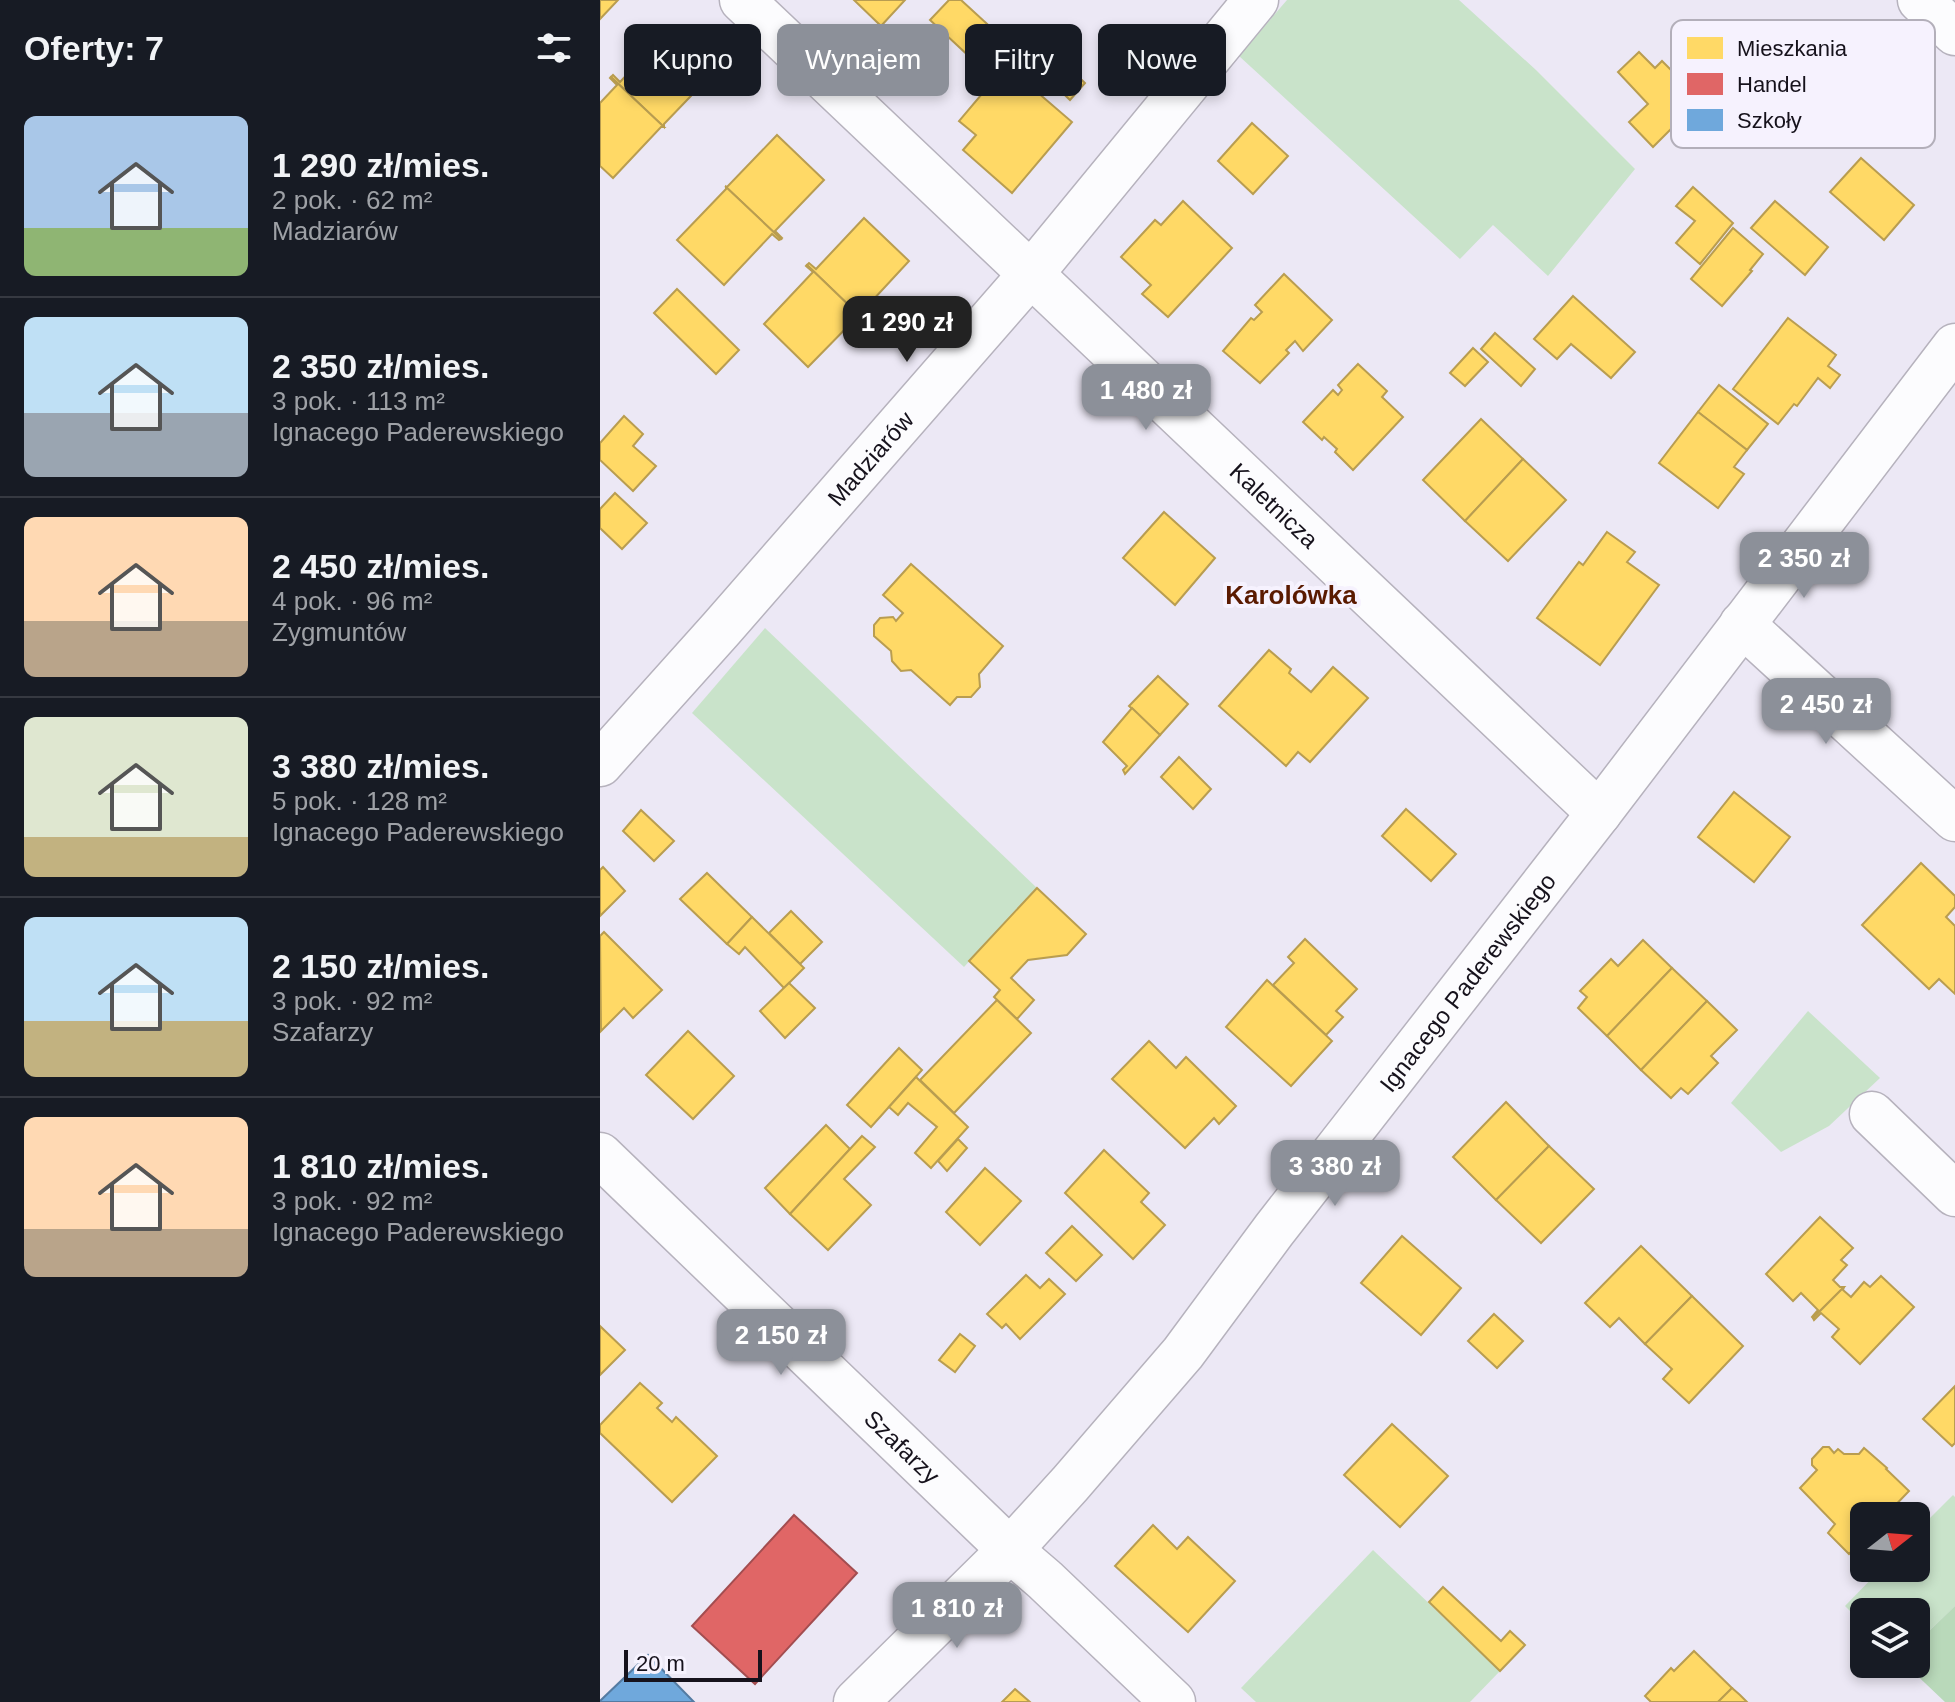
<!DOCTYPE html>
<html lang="pl">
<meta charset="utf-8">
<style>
:root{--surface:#171b24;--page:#242831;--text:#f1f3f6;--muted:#9ea1a6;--line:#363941;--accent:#8c9099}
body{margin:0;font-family:Arial,sans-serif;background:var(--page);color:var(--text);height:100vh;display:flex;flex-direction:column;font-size:30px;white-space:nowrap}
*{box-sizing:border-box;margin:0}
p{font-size:26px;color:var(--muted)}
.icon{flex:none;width:44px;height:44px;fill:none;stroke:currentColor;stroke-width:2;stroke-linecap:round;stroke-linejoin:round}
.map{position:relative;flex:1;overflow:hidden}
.side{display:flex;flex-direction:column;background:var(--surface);width:600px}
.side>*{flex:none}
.banner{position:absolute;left:24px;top:24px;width:760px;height:72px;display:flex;gap:16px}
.needle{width:52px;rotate:73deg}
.fabs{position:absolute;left:1250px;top:1502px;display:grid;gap:16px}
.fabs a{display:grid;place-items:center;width:80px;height:80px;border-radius:12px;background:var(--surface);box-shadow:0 4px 12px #0003;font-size:40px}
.scale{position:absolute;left:24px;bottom:20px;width:138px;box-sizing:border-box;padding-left:8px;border:4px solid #16121c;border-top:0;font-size:22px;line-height:28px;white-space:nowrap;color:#16121c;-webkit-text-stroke:6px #f6f2fe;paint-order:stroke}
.price{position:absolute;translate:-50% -68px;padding:0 18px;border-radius:16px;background:var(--accent);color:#fff;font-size:26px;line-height:52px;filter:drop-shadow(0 2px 4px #0008)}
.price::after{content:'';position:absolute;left:50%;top:48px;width:24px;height:18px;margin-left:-12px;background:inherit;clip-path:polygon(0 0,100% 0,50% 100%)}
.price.current{background:#222;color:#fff}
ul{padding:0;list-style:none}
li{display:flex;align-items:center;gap:24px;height:200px;padding:0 24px}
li+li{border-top:2px solid var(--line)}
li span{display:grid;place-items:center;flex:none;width:224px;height:160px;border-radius:12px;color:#555}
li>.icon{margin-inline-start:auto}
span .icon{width:96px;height:96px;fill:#fffc;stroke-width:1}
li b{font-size:34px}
h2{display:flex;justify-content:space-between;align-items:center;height:96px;padding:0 24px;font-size:34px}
.tag{padding:0 28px;border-radius:12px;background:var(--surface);box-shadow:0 4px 12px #0003;font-size:28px;line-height:72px}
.tag.current{background:var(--accent);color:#fff}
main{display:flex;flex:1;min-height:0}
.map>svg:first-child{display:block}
</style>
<main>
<section class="side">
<h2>Oferty: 7<svg class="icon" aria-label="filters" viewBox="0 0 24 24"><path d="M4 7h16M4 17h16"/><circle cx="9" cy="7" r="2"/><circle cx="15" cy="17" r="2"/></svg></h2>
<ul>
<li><span style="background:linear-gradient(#a9c7e8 70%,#8fb573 0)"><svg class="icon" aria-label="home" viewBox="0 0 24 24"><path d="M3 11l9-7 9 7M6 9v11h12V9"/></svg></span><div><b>1 290 zł/mies.</b><p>2 pok. · 62 m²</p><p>Madziarów</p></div></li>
<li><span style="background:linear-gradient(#bfe0f5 60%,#9aa5b1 0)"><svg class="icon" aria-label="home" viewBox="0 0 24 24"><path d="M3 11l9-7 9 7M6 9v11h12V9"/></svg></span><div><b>2 350 zł/mies.</b><p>3 pok. · 113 m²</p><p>Ignacego Paderewskiego</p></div></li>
<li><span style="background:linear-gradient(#ffd9b3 65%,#b9a48a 0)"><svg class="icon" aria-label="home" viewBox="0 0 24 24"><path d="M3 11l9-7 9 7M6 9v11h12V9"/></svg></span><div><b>2 450 zł/mies.</b><p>4 pok. · 96 m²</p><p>Zygmuntów</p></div></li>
<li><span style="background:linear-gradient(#dfe7d0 75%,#c2b280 0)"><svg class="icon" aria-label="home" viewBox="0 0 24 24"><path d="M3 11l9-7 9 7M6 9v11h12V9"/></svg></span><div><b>3 380 zł/mies.</b><p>5 pok. · 128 m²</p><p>Ignacego Paderewskiego</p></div></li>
<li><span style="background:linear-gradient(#bfe0f5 65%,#c2b280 0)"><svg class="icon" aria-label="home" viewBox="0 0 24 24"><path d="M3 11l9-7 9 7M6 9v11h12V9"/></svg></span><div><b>2 150 zł/mies.</b><p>3 pok. · 92 m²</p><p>Szafarzy</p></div></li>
<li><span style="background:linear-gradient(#ffd9b3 70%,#b9a48a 0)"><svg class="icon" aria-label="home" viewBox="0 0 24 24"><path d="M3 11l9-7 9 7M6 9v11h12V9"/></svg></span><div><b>1 810 zł/mies.</b><p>3 pok. · 92 m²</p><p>Ignacego Paderewskiego</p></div></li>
</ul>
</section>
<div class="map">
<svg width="1355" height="1702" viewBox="0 0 1355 1702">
<rect width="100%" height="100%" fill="#ece8f5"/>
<g fill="#c9e3ca">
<path d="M 687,0 L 859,0 L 936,70 L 1035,169 L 948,276 L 893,225 L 860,259 L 639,56 Z"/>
<path d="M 165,628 L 437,888 L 364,967 L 92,713 Z"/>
<path d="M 1208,1011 L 1280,1078 L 1229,1126 L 1181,1152 L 1131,1103 Z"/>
<path d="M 1353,1495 L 1355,1497 L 1355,1606 L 1326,1634 L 1316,1626 L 1316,1612 C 1303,1612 1285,1606 1275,1608 C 1268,1609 1261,1613 1255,1616 L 1245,1606 L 1282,1568 L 1316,1568 L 1316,1532 Z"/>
<path d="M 773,1550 L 900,1671 L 870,1702 L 656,1702 L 641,1688 Z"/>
</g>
<path fill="#b9d9ba" d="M 1355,1606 L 1355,1702 L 1345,1702 L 1306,1665 L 1316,1664 L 1316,1649 L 1326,1634 Z"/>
<g fill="#ffd966" stroke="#b99d50" stroke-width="2">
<path d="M 0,0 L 18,0 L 0,19 Z"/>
<path d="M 254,0 L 305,0 L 281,26 Z"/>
<path d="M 349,0 L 361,0 L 397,33 L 372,59 L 330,20 Z"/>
<path d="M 68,31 L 113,73 L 64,124 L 64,127 L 11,77 L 13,75 L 20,82 Z"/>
<path d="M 1039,52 L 1055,68 L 1062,61 L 1077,76 L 1082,72 L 1111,103 L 1099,115 L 1099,121 L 1087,133 L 1076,132 L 1072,128 L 1053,147 L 1029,122 L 1048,104 L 1018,72 Z"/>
<path d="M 461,60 L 485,83 L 470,100 L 445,76 Z"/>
<path d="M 398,75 L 415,89 L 423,80 L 472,122 L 412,193 L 363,150 L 376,135 L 359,121 Z"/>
<path d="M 11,77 L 64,127 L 61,127 L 13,178 L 0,166 L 0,103 L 17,85 L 10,78 Z"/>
<path d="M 652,123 L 688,156 L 653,194 L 618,161 Z"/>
<path d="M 177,135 L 224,180 L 175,231 L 182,238 L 181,239 L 126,187 L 128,186 Z"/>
<path d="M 1261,158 L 1314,205 L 1284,240 L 1230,192 Z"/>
<path d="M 126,187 L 181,239 L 179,240 L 172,234 L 124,285 L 77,240 L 126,189 Z"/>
<path d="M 1093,187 L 1133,223 L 1100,264 L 1076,243 L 1095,221 L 1076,206 Z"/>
<path d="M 583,201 L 632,248 L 568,317 L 542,294 L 551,285 L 521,257 L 555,220 L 561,225 Z"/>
<path d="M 1175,201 L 1228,247 L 1205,275 L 1151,228 Z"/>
<path d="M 264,218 L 309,261 L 259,315 L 207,265 L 209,263 L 216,269 Z"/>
<path d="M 1133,228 L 1163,254 L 1150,270 L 1152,271 L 1122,306 L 1091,279 Z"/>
<path d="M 207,265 L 259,315 L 208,367 L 164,324 L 213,272 L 206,266 Z"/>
<path d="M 684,274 L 732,320 L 703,351 L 695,341 L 686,350 L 689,353 L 660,383 L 623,351 L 651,318 L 654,320 L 662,312 L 655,305 Z"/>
<path d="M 77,289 L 139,350 L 116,374 L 54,313 Z"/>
<path d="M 973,296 L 1035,352 L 1011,378 L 971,344 L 957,359 L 934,339 Z"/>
<path d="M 1188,318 L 1236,355 L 1228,366 L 1240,375 L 1230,388 L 1218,378 L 1197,406 L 1194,404 L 1178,424 L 1133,389 Z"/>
<path d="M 895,333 L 935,369 L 921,386 L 881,349 Z"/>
<path d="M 873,348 L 888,362 L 865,386 L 850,373 Z"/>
<path d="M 758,364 L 787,391 L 782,397 L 803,417 L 753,470 L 735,452 L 737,449 L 724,437 L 722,440 L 703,422 L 733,390 L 738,395 L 742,390 L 738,385 Z"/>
<path d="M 1119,385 L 1168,424 L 1147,450 L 1098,412 Z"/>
<path d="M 1098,412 L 1147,450 L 1134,467 L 1144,474 L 1118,508 L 1059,463 Z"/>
<path d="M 24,416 L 43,434 L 33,446 L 56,466 L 33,491 L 0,460 L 0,443 Z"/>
<path d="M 881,419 L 923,459 L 865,521 L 823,480 Z"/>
<path d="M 923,459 L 966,500 L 908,561 L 865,521 Z"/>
<path d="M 15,493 L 47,523 L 22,549 L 0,528 L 0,509 Z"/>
<path d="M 564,512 L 615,558 L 575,605 L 523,558 Z"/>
<path d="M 1007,532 L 1035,552 L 1027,562 L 1059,585 L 1000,665 L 937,618 L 979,562 L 983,565 Z"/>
<path d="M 311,564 L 403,646 L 379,674 L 380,687 L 371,697 L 357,697 L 350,705 L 311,670 L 301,671 L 292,661 L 291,651 L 274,636 L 274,625 L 280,618 L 293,617 L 296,621 L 303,613 L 283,595 Z"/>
<path d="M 669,650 L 691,669 L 689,673 L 711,692 L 733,667 L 768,698 L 710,762 L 698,752 L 686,766 L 619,706 Z"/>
<path d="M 558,676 L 588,704 L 560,735 L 529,706 Z"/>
<path d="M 532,708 L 560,735 L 525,774 L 523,770 L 527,766 L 503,742 Z"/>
<path d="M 579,757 L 611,789 L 593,809 L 561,777 Z"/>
<path d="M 1134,792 L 1190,837 L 1154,882 L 1098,837 Z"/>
<path d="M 806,809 L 856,854 L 831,881 L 782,836 Z"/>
<path d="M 41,810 L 74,841 L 54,861 L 23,831 Z"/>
<path d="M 1321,863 L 1355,896 L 1355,907 L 1346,917 L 1355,926 L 1355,994 L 1339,979 L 1329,989 L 1262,925 Z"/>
<path d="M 3,867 L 25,891 L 0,916 L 0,870 Z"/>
<path d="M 107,873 L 152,917 L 127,944 L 80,899 Z"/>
<path d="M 437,888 L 486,934 L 467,955 L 428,960 L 411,978 L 434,1000 L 417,1019 L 394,997 L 400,990 L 369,961 Z"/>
<path d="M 191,911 L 222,942 L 200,964 L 169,933 Z"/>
<path d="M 152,917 L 204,968 L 184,988 L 145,947 L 139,954 L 127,944 Z"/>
<path d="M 4,932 L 62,990 L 33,1018 L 24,1008 L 1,1031 L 0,936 Z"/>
<path d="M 705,939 L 757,989 L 736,1011 L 743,1017 L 726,1035 L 673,985 L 694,963 L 688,957 Z"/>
<path d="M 1043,940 L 1072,968 L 1007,1036 L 978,1008 L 987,997 L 980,991 L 1011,959 L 1018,966 Z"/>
<path d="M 1072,968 L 1107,1001 L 1041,1070 L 1007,1036 Z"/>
<path d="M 667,980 L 732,1041 L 691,1086 L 626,1027 Z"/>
<path d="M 189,983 L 215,1008 L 185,1038 L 160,1011 Z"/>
<path d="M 397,1000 L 431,1033 L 354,1113 L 320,1080 Z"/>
<path d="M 1107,1001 L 1137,1030 L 1111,1056 L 1118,1063 L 1088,1094 L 1081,1088 L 1071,1098 L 1041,1070 Z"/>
<path d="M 88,1031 L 134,1076 L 93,1119 L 46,1075 Z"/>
<path d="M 549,1041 L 576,1068 L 586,1057 L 636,1106 L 619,1124 L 614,1118 L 585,1148 L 512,1079 Z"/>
<path d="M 299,1048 L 322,1070 L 271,1127 L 247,1105 Z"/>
<path d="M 316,1077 L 368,1127 L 331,1168 L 315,1153 L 337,1127 L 308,1103 L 298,1115 L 289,1107 Z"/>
<path d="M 906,1102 L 949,1146 L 896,1200 L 853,1157 Z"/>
<path d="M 226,1125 L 250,1149 L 190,1214 L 165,1188 Z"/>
<path d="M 262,1136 L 275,1147 L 244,1179 L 271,1205 L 228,1250 L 190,1214 Z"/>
<path d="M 358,1139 L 367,1148 L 347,1171 L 338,1161 Z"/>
<path d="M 949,1146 L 994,1189 L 941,1243 L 896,1200 Z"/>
<path d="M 504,1150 L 549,1193 L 541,1202 L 565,1225 L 533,1259 L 465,1193 Z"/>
<path d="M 385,1168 L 421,1201 L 380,1245 L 346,1212 Z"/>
<path d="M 1220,1217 L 1253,1248 L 1241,1260 L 1247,1265 L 1233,1280 L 1240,1287 L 1244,1287 L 1213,1318 L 1212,1317 L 1218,1310 L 1201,1293 L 1193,1301 L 1166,1274 Z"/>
<path d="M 472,1226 L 502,1255 L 476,1281 L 446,1253 Z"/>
<path d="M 802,1236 L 861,1288 L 821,1335 L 761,1283 Z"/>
<path d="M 1041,1246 L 1092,1296 L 1045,1344 L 1019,1318 L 1010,1327 L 985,1303 Z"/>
<path d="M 426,1275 L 440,1288 L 449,1279 L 465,1294 L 420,1339 L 406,1324 L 402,1328 L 387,1314 Z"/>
<path d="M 1281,1276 L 1314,1307 L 1260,1364 L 1232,1337 L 1239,1329 L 1221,1313 L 1214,1320 L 1213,1318 L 1244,1287 L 1243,1290 L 1251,1297 L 1264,1282 L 1270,1287 Z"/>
<path d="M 1092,1296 L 1143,1346 L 1089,1403 L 1063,1379 L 1072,1369 L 1045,1344 Z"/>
<path d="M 894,1314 L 923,1341 L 897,1368 L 868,1341 Z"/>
<path d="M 0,1326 L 25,1350 L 0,1375 Z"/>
<path d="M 360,1334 L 375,1346 L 355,1372 L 339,1360 Z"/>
<path d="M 40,1383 L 62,1403 L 57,1408 L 72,1422 L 76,1417 L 117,1456 L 72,1502 L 0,1433 L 0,1425 Z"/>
<path d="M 1355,1386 L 1355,1443 L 1352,1446 L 1323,1419 Z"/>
<path d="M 792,1424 L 848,1476 L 800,1527 L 744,1475 Z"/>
<path d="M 1223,1447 L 1229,1447 L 1234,1453 L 1238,1449 L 1244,1454 L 1259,1454 L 1264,1448 L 1287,1468 L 1286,1469 L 1309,1491 L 1285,1516 L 1264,1516 L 1264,1538 L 1249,1554 L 1228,1533 L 1235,1524 L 1200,1488 L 1217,1470 L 1212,1465 L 1212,1459 Z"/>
<path d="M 553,1525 L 577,1549 L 588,1537 L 635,1581 L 588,1632 L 515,1566 Z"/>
<path d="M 843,1587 L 901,1641 L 910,1631 L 925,1645 L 900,1671 L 829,1602 Z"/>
<path d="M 1094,1651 L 1132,1688 L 1118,1702 L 1051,1702 L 1045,1696 L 1071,1668 L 1074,1671 Z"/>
<path d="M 1132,1688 L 1140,1695 L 1147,1702 L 1118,1702 Z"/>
<path d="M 415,1689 L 430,1702 L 402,1702 Z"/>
</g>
<path fill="#e06666" stroke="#a34d50" stroke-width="2" d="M 194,1515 L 257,1573 L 155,1684 L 92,1626 Z"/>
<path fill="#6fa8dc" stroke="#547ba2" stroke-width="2" d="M 48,1655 L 94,1702 L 0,1702 L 0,1701 Z"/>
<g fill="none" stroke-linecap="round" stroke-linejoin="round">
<defs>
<g id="minor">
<path id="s1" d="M 142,0 L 999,813"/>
<path d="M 1320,0 L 1355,33"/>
<path d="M 1142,624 L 1355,819"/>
<path id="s2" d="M 0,764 L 121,629 L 430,275 L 656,0"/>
<path d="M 1272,1114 L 1355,1194"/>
<path id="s3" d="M 0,1155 L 410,1550 L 445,1580 L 573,1702"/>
<path id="s4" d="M 256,1702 L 410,1550 L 470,1484 L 583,1353 L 674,1230 L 999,813 L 1355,346"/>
</g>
</defs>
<use href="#minor" stroke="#b6b2bd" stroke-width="47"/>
<use href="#minor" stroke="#fcfcfe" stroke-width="44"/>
</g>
<g text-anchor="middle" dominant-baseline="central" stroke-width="8" stroke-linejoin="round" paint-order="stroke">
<g font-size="24" fill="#16121c" stroke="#f6f2fe">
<text stroke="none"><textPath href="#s2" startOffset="408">Madziarów</textPath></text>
<text stroke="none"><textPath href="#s1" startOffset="734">Kaletnicza</textPath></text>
<text stroke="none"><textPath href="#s4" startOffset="946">Ignacego Paderewskiego</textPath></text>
<text stroke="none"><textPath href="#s3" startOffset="420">Szafarzy</textPath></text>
</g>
<g font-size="26" font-weight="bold" fill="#5a1a00" stroke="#f6f2fe">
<text x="691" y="595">Karolówka</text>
</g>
</g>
<rect x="1071" y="20" width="264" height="128" rx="12" fill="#f6f2fe" stroke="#b3afba" stroke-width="2"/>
<rect x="1087" y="37" width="36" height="22" fill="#ffd966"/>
<rect x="1087" y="73" width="36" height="22" fill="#e06666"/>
<rect x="1087" y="109" width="36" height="22" fill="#6fa8dc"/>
<g font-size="22" fill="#16121c">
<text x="1137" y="56">Mieszkania</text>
<text x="1137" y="92">Handel</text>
<text x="1137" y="128">Szkoły</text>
</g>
</svg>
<div class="fabs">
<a><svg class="needle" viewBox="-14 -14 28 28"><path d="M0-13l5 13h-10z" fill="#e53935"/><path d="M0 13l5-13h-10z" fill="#9ea1a6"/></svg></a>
<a><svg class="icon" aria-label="layers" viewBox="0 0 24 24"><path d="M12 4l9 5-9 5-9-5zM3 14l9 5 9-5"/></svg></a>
</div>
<div class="scale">20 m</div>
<b class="price current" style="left:307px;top:364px">1 290 zł</b>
<b class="price" style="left:546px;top:432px">1 480 zł</b>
<b class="price" style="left:1204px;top:600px">2 350 zł</b>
<b class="price" style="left:1226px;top:746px">2 450 zł</b>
<b class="price" style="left:735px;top:1208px">3 380 zł</b>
<b class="price" style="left:181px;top:1377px">2 150 zł</b>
<b class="price" style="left:357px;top:1650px">1 810 zł</b>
<div class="banner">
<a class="tag">Kupno</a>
<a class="tag current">Wynajem</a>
<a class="tag">Filtry</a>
<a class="tag">Nowe</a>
</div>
</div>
</main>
